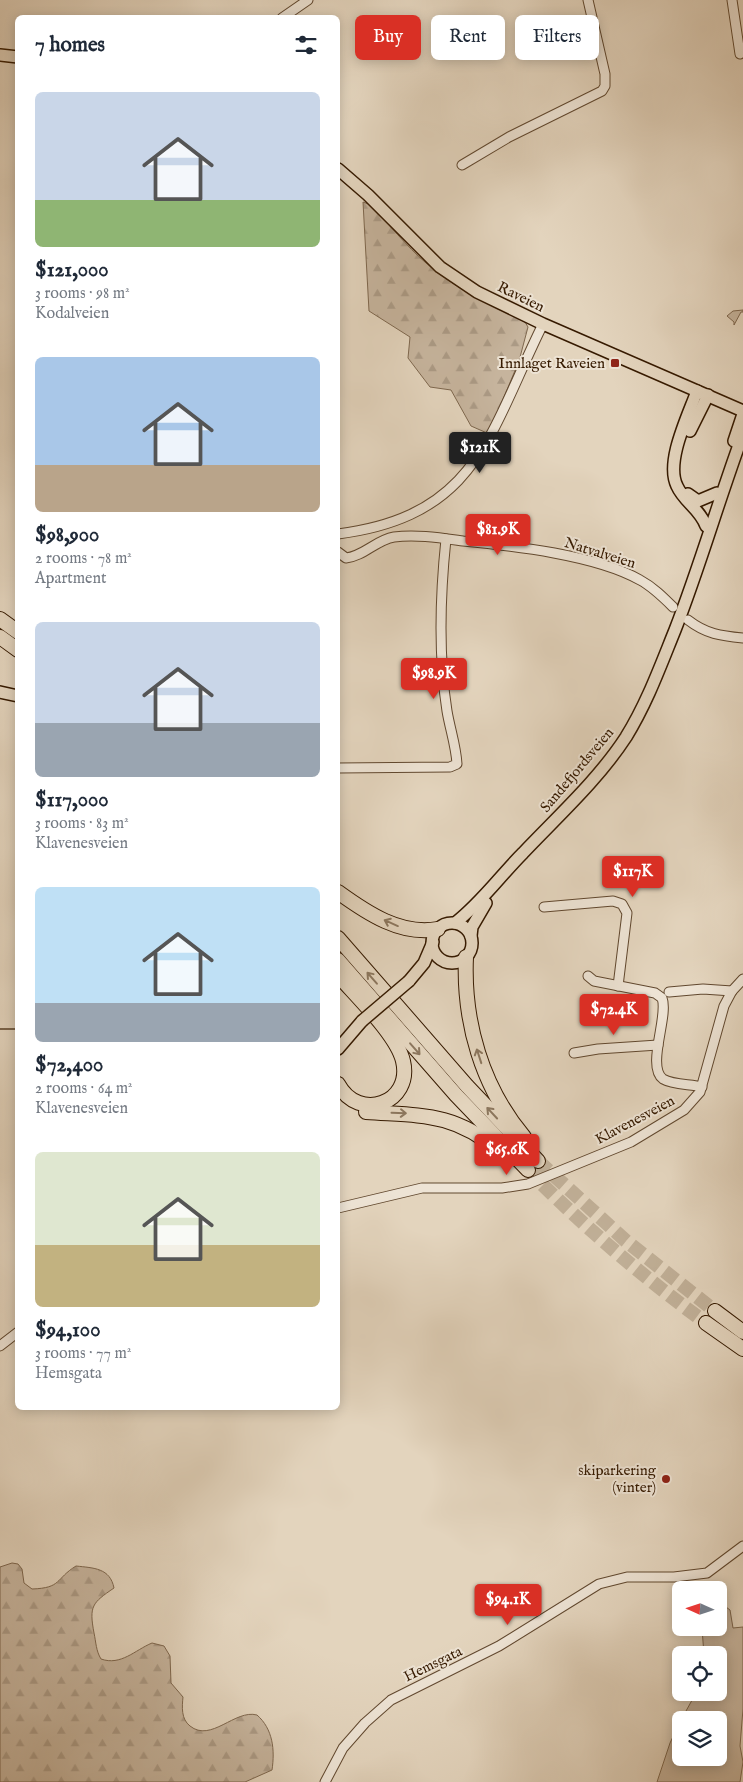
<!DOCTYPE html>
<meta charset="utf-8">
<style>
:root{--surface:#fff;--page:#f6f6f7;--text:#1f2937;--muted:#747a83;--accent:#d93025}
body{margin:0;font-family:"IM FELL English",serif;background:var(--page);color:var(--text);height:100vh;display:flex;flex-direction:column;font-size:19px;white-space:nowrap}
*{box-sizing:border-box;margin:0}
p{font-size:16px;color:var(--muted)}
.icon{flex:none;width:28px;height:28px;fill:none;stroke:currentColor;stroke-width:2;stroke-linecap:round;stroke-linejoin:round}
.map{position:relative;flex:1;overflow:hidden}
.drawer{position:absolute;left:15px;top:15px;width:325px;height:1395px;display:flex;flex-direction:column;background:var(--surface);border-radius:8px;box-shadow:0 2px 12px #0003}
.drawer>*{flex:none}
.banner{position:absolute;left:355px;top:15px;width:312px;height:45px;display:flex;gap:10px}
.needle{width:32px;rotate:273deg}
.buttons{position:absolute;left:672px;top:1581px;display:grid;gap:10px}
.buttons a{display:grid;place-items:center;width:55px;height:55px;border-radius:8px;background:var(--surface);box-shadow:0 2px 12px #0003;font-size:25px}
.price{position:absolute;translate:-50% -42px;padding:0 11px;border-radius:5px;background:var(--accent);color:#fff;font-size:16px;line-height:32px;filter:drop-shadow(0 1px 2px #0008)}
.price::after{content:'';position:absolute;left:50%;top:30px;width:15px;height:11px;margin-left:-8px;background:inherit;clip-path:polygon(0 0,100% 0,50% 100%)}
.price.active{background:#222;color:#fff}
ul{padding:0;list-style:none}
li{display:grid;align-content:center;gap:10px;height:265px;padding:0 20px}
li span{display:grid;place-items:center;height:155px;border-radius:8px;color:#555}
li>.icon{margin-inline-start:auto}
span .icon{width:90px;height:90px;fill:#fffc;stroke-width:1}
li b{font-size:21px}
h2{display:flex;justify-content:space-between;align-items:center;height:60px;padding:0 20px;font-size:21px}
.pill{padding:0 18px;border-radius:8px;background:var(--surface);box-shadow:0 2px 12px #0003;font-size:18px;line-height:45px}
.pill.active{background:var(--accent);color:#fff}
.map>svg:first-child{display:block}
</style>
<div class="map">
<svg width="743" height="1782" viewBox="0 0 743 1782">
<defs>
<pattern id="forest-firs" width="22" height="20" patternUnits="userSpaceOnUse" patternTransform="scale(1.25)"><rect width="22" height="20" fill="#c6b49d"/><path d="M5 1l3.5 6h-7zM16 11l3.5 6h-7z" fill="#ab9a85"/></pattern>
</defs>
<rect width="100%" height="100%" fill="#e3d4bd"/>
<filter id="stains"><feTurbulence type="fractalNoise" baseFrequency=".004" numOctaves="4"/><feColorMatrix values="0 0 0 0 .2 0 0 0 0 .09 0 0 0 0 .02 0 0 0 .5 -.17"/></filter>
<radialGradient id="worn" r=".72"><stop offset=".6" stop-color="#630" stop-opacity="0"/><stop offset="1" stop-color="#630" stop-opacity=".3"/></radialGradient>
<g fill="#c6b49d" stroke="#7e674e">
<path d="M 743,310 L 743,312 L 741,312 L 734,325 L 734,322 L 727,316 L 733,311 Z"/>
<path d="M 720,1604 L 720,1608 L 726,1607 L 730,1610 L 733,1628 L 743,1627 L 743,1709 L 740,1746 L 743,1762 L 740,1782 L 657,1782 L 670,1743 L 681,1720 L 681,1758 L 719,1758 L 719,1720 L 681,1720 L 696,1693 L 719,1692 L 719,1655 L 704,1655 L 702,1628 L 719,1628 Z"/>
</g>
<g fill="url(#forest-firs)" stroke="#7e674e">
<path d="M 363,202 L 371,205 C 389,224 406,246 426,263 C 456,289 490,305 525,322 L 528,327 L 519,361 L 491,428 L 487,433 L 471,426 L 451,390 L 430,387 L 408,358 L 410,337 L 369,311 Z"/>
<path d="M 12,1563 L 18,1564 L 22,1569 L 24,1583 L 32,1589 C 62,1588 55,1579 76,1566 C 94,1568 110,1568 114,1588 C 92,1603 89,1606 94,1633 C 96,1642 96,1651 101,1659 C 121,1666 135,1650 152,1643 L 164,1646 L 170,1656 L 171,1683 L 183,1697 C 182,1707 181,1719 190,1726 C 211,1743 235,1709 257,1715 C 273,1729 275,1750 272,1770 L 245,1782 L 0,1782 L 0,1567 Z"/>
</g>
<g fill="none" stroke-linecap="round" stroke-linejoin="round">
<path stroke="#7a644b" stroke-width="2" d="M 0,1029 L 18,1029"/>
<g stroke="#c0af97" stroke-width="14" stroke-dasharray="14 7" stroke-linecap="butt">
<path d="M 538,1161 L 626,1241 L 715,1311"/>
<path d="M 528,1170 C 583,1226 642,1276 706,1323"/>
</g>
<defs>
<g id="minor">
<path d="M 732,0 L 740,54"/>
<path d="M 282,18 L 308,0"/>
<path d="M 462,165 L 509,137 L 602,91 L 605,86 L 605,74 L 588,0"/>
<path d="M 338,534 C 478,516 489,433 543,324"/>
<path d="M 338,552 L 346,558 C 364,556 376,540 394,537 C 416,534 441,538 463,541 C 514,546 596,555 640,580 C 653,587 663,597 673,607"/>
<path d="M 688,620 C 706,634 721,636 743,638"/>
<path d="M 338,768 L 450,767 L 457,764 C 456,746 450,729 447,711 C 438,654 440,596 446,539"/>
<path d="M 544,907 L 613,901 L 622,904 L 627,913 L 618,986"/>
<path d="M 588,976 L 594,981 L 655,993 L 662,998 C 669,1016 646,1066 663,1079 C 673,1085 691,1084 702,1087"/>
<path d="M 669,992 L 703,989 L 732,991"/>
<path d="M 574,1053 L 598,1049 L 658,1045"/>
<path d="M 338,1208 L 422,1188 L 502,1188 L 528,1184 L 631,1142 L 684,1110 L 700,1092 L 724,1006 L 732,991 L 743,979"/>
<path d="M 0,1346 L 18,1332"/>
<path d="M 325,1782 L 343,1748 L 365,1723 L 391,1700 L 499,1646 L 599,1584 L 627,1577 L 674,1577 L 707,1573 L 743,1546"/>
</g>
<g id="major">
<path d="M 0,55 L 18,57"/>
<path d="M 338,169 L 368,195 L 440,267 L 477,292 L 543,324 L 743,411"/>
<path d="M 697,391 C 688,416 665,462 677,486 C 684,502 700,509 706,526"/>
<path d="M 690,431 L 708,395"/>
<path d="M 734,441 L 743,414"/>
<path d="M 688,494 L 698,501 L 717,493"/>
<path d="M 0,692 L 18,696"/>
<path d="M 455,923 C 481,903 500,876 523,853 C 558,816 598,780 626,737 C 647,703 660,667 675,630 C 700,566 719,499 743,434"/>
<circle cx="452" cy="943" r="20"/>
<path d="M 471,936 L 472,927 L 486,903"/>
<path d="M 409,981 L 424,963 L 433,942"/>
<path d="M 338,1049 L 362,1021"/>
</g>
<g id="highway">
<path d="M 0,619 L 18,632"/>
<path d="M 0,637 L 18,650"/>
<path d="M 338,892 C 367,913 401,936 438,929"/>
<path d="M 338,938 L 467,1086 L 538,1161"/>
<path d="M 466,957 C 463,1022 482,1087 524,1137"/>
<path d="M 338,960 L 456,1095 L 528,1170"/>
<path d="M 338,975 C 356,996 397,1035 403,1061 C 413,1103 359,1123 338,1084"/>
<path d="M 366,1112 C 421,1116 453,1112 498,1150"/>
<path d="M 715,1311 L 743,1332"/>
<path d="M 706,1323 L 743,1349"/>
</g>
</defs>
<use href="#minor" stroke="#61482f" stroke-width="11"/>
<use href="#major" stroke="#361a00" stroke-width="14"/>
<use href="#highway" stroke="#361a00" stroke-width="16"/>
<use href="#minor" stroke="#ede3d4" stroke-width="9"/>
<use href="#major" stroke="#e3d4bd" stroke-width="11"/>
<use href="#highway" stroke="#e3d4bd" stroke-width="14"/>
<defs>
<path id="major-bridge" d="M 362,1021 L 409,981"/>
</defs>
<use href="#major-bridge" stroke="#361a00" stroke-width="14" stroke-linecap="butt"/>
<use href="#major-bridge" stroke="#e3d4bd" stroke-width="11"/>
</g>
<defs><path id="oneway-shaft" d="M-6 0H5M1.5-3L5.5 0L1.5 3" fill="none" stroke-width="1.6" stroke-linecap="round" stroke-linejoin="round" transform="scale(1.25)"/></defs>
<g stroke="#8c775e">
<use href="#oneway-shaft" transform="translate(391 923) rotate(-156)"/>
<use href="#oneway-shaft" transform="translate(372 978) rotate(-131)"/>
<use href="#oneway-shaft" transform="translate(415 1049) rotate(49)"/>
<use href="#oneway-shaft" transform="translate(479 1056) rotate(-108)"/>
<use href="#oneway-shaft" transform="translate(399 1113) rotate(2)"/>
<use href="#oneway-shaft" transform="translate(492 1113) rotate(-133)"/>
</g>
<g fill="#8f2418" stroke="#ede3d4" stroke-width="2">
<rect x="610" y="358" width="10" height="10" rx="2.5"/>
<circle cx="666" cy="1479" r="5"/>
</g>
<g text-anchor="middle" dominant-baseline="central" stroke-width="4" stroke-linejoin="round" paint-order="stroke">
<g font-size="15" fill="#361a00" stroke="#ede3d4">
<text transform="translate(521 297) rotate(26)">Raveien</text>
<text transform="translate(600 553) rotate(17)">Natvalveien</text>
<text transform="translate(577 770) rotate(-50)">Sandefjordsveien</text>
<text transform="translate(635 1120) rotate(-28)">Klavenesveien</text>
<text transform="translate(433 1664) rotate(-26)">Hemsgata</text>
</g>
<g font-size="15" fill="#361a00" stroke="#ede3d4" text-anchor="end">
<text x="605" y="363">Innlaget Raveien</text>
<text x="656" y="1470">skiparkering<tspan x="656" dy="17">(vinter)</tspan></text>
</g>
</g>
<rect width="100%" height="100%" filter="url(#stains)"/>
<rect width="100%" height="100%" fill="url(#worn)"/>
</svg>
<div class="buttons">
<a><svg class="needle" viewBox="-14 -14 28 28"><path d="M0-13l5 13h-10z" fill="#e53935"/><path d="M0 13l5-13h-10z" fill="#747a83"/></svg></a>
<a><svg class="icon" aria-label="locate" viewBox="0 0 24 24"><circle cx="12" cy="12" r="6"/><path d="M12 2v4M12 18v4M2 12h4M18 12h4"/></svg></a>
<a><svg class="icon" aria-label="layers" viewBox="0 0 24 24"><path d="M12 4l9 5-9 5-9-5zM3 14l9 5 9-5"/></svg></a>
</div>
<b class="price active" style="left:480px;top:474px">$121K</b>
<b class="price" style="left:498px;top:556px">$81.9K</b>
<b class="price" style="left:434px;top:700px">$98.9K</b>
<b class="price" style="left:633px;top:898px">$117K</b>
<b class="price" style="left:614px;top:1036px">$72.4K</b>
<b class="price" style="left:507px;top:1176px">$65.6K</b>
<b class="price" style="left:508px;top:1626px">$94.1K</b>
<div class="banner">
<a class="pill active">Buy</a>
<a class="pill">Rent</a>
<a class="pill">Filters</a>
</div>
<section class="drawer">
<h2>7 homes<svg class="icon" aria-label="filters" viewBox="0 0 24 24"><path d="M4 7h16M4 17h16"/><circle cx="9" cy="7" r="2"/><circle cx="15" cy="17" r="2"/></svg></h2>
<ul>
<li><span style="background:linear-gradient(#c9d6e8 70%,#8fb573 0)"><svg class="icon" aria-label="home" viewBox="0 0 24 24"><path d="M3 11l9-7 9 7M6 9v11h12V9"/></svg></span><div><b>$121,000</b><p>3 rooms · 98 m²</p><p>Kodalveien</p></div></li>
<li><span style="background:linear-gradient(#a9c7e8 70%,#b9a48a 0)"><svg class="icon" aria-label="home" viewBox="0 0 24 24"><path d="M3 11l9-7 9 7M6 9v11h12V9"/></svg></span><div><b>$98,900</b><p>2 rooms · 78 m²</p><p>Apartment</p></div></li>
<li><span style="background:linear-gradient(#c9d6e8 65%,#9aa5b1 0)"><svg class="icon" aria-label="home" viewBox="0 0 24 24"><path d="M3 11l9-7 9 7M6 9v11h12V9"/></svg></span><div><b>$117,000</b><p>3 rooms · 83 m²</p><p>Klavenesveien</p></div></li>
<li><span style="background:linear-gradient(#bfe0f5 75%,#9aa5b1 0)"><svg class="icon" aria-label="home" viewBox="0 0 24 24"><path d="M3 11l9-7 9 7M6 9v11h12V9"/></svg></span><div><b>$72,400</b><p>2 rooms · 64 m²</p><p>Klavenesveien</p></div></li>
<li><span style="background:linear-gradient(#dfe7d0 60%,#c2b280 0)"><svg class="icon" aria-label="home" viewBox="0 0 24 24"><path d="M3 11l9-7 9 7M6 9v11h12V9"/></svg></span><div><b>$94,100</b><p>3 rooms · 77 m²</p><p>Hemsgata</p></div></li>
</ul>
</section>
</div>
